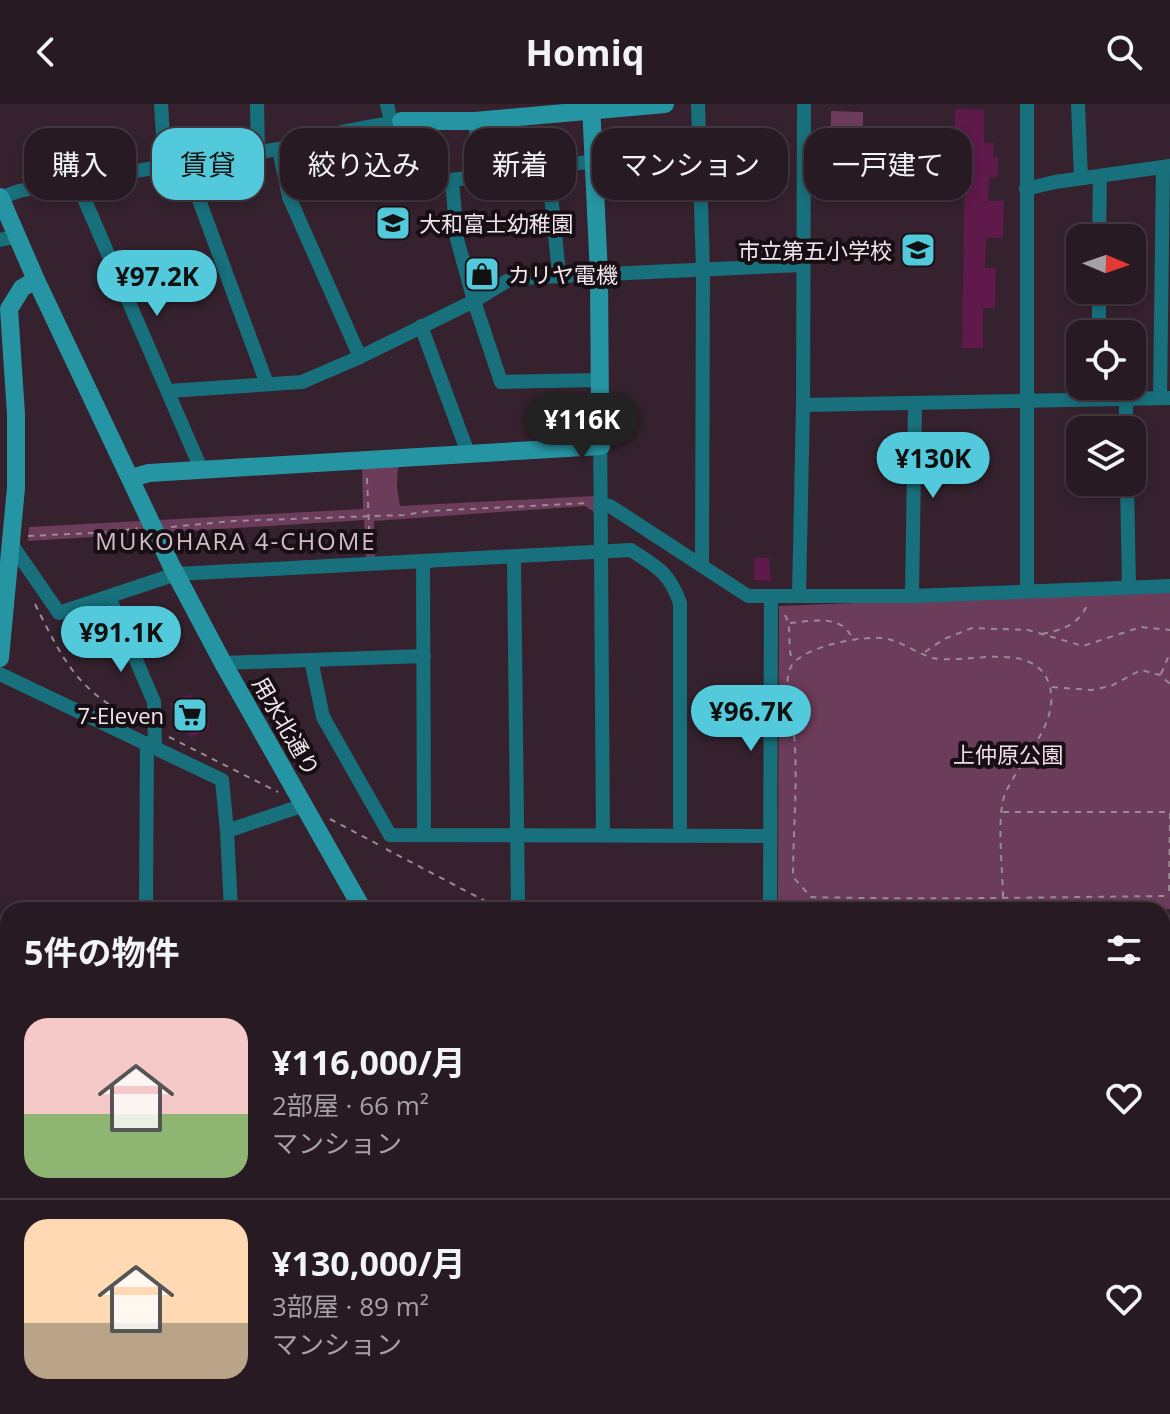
<!DOCTYPE html>
<html lang="ja">
<meta charset="utf-8">
<style>
:root{--surface:#281a22;--page:#30232a;--text:#f1f3f6;--muted:#a5a1a5;--line:#443840;--accent:#53cadc}
body{margin:0;font-family:"Open Sans","Noto Sans JP",sans-serif;background:var(--page);color:var(--text);height:100vh;display:flex;flex-direction:column;font-size:30px;white-space:nowrap}
*{box-sizing:border-box;margin:0}
p{font-size:26px;color:var(--muted)}
.icon{flex:none;width:44px;height:44px;fill:none;stroke:currentColor;stroke-width:2;stroke-linecap:round;stroke-linejoin:round}
.map{position:relative;flex:1;overflow:hidden}
.sheet{position:absolute;left:0px;top:798px;width:1170px;height:512px;display:flex;flex-direction:column;background:var(--surface);border-radius:24px 24px 0 0;box-shadow:0 4px 12px #0003,0 0 0 2px var(--line)}
.sheet>*{flex:none}
.guide{position:absolute;left:24px;top:24px;width:1122px;height:72px;display:flex;gap:16px}
.needle{width:52px;rotate:92deg}
.buttons{position:absolute;left:1066px;top:120px;display:grid;gap:16px}
.buttons a{display:grid;place-items:center;width:80px;height:80px;border-radius:16px;background:var(--surface);box-shadow:0 4px 12px #0003,0 0 0 2px var(--line);font-size:40px}
.price{position:absolute;translate:-50% -68px;padding:0 18px;border-radius:28px;background:var(--accent);color:#111;font-size:26px;line-height:52px;filter:drop-shadow(0 2px 4px #0008)}
.price::after{content:'';position:absolute;left:50%;top:48px;width:24px;height:18px;margin-left:-12px;background:inherit;clip-path:polygon(0 0,100% 0,50% 100%)}
.price.selected{background:#222;color:#fff}
ul{padding:0;list-style:none}
li{display:flex;align-items:center;gap:24px;height:200px;padding:0 24px}
li+li{border-top:2px solid var(--line)}
li span{display:grid;place-items:center;flex:none;width:224px;height:160px;border-radius:24px;color:#555}
li>.icon{margin-inline-start:auto}
span .icon{width:96px;height:96px;fill:#fffc;stroke-width:1}
li b{font-size:34px}
h2{display:flex;justify-content:space-between;align-items:center;height:96px;padding:0 24px;font-size:34px}
.tag{padding:0 28px;border-radius:24px;background:var(--surface);box-shadow:0 4px 12px #0003,0 0 0 2px var(--line);font-size:28px;line-height:72px}
.tag.selected{background:var(--accent);color:#111}
header{display:flex;justify-content:space-between;align-items:center;height:104px;padding:0 24px;background:var(--surface);font-size:36px;font-weight:700}
.map>svg:first-child{display:block}
</style>
<header><svg class="icon" aria-label="back" viewBox="0 0 24 24"><path d="M15 5l-7 7 7 7"/></svg>Homiq<svg class="icon" aria-label="search" viewBox="0 0 24 24"><circle cx="10" cy="10" r="6"/><path d="M15 15l6 6"/></svg></header>
<div class="map">
<svg width="1170" height="1310" viewBox="0 0 1170 1310">
<rect width="100%" height="100%" fill="#35222e"/>
<g fill="#6c3c5b">
<path d="M 831,7 L 863,8 L 863,87 L 830,87 Z"/>
<path d="M 398,361 L 397,383 L 400,402 L 594,392 L 594,408 L 585,402 L 374,417 L 375,455 L 366,456 L 364,416 L 28,437 L 29,423 L 363,405 L 362,364 Z"/>
<path d="M 1170,487 L 1170,805 L 789,806 L 778,797 L 779,502 Z"/>
</g>
<path fill="#24021a" stroke="#62465a" stroke-width="2" d="M 837,30 L 856,31 L 855,80 L 836,80 Z"/>
<g fill="#5f194b">
<path d="M 955,5 L 984,6 L 984,39 L 994,39 L 993,53 L 998,53 L 997,74 L 989,73 L 988,97 L 1004,97 L 1003,134 L 986,134 L 985,164 L 996,164 L 995,204 L 983,204 L 983,244 L 962,244 L 965,52 L 954,52 Z"/>
<path d="M 754,454 L 769,454 L 771,477 L 754,476 Z"/>
<path d="M 190,590 L 210,623 L 191,634 L 170,600 Z"/>
</g>
<g fill="none" stroke-linecap="round" stroke-linejoin="round">
<g stroke="#998a93" stroke-width="2" stroke-dasharray="6 6" stroke-linecap="butt">
<path d="M 367,374 L 370,447"/>
<path d="M 171,423 L 233,417 L 404,411 L 430,407 L 588,399"/>
<path d="M 28,432 L 113,428 L 137,424"/>
<path d="M 35,500 C 65,560 77,586 139,618"/>
<path d="M 785,511 C 793,525 786,542 793,558"/>
<path d="M 790,519 C 812,517 842,510 852,534"/>
<path d="M 1042,530 C 1061,526 1079,521 1087,501"/>
<path d="M 925,548 L 944,535 L 972,524 L 1028,526 L 1083,542 L 1141,523 L 1170,526"/>
<path d="M 1161,570 L 1170,549"/>
<path d="M 1052,583 L 1091,586 L 1111,582 L 1141,566 L 1160,571 L 1170,580"/>
<path d="M 169,633 L 278,688"/>
<path d="M 1003,708 L 1170,708 L 1169,791"/>
<path d="M 330,715 L 381,742"/>
<path d="M 386,745 L 487,798 L 496,806"/>
<path d="M 1003,793 C 1003,768 996,713 1005,690 C 1018,658 1062,619 1049,580 C 1034,535 966,561 933,554 C 918,550 904,539 888,535 C 866,530 805,542 792,561 C 782,577 791,603 793,621 C 799,669 793,724 793,773 L 811,793 C 931,796 1050,793 1170,792"/>
<path d="M 840,806 L 840,795"/>
<path d="M 1162,1151 L 1170,1155"/>
</g>
<g stroke="#18707c" stroke-width="7">
<path d="M 1162,1134 L 1170,1138"/>
<path d="M 1162,1199 L 1170,1203"/>
</g>
<g stroke="#18707c" stroke-width="14">
<path d="M 161,0 L 165,61"/>
<path d="M 257,0 L 258,48"/>
<path d="M 387,0 L 391,18"/>
<path d="M 698,0 L 703,166 L 702,461"/>
<path d="M 1027,0 L 1027,487"/>
<path d="M 1078,0 L 1081,74"/>
<path d="M 475,17 L 481,72 L 452,76 L 457,135 L 474,197 L 501,278 L 601,276"/>
<path d="M 279,45 L 289,93 L 360,253"/>
<path d="M 185,58 L 267,280"/>
<path d="M 76,76 L 202,367"/>
<path d="M 1026,85 L 1055,78 L 1170,62"/>
<path d="M 0,94 L 19,87 L 76,76 L 279,45 L 342,28 L 401,17"/>
<path d="M 1099,134 L 1100,72"/>
<path d="M 0,136 L 18,132"/>
<path d="M 559,170 L 548,61 L 594,58"/>
<path d="M 421,222 L 468,349"/>
<path d="M 1099,230 L 1099,186"/>
<path d="M 169,287 L 302,278 L 360,253 L 474,197 L 507,177 L 520,174 L 802,161"/>
<path d="M 1160,294 L 1163,64"/>
<path d="M 1126,295 L 1126,326"/>
<path d="M 803,301 L 1170,294"/>
<path d="M 600,312 L 603,731"/>
<path d="M 1127,378 L 1129,483"/>
<path d="M 601,400 L 610,402 L 748,492 L 912,492 L 1170,482"/>
<path d="M 12,441 L 59,509 L 176,470 L 631,446 C 657,463 669,468 680,499 L 680,731"/>
<path d="M 514,454 L 518,806"/>
<path d="M 423,458 L 424,731"/>
<path d="M 799,491 L 803,301 L 804,0"/>
<path d="M 912,492 L 915,299"/>
<path d="M 109,493 L 154,598 L 155,643"/>
<path d="M 311,556 L 323,613 L 390,731 L 770,732"/>
<path d="M 223,559 L 424,552"/>
<path d="M 0,570 L 222,676 L 227,727"/>
<path d="M 146,806 L 147,639"/>
<path d="M 231,806 L 227,727 L 304,701"/>
<path d="M 770,806 L 771,493"/>
<path d="M 1162,910 L 1170,910"/>
<path d="M 0,927 L 4,916 L 8,916"/>
<path d="M 1162,945 L 1170,942"/>
<path d="M 0,1043 L 8,1043"/>
<path d="M 0,1154 L 8,1152"/>
<path d="M 0,1234 L 8,1232"/>
<path d="M 34,1302 L 36,1310"/>
<path d="M 176,1302 L 178,1310"/>
<path d="M 236,1302 L 238,1310"/>
<path d="M 296,1302 L 298,1310"/>
<path d="M 356,1302 L 358,1310"/>
<path d="M 827,1302 L 828,1310"/>
<path d="M 1081,1302 L 1081,1310"/>
<path d="M 0,1304 L 8,1302"/>
<path d="M 416,1310 L 443,1302"/>
<path d="M 552,1310 L 575,1302"/>
</g>
<g stroke="#2695a3" stroke-width="18">
<path d="M 591,0 L 599,171 L 600,312"/>
<path d="M 401,17 L 475,17 L 665,0"/>
<path d="M 0,93 L 36,176 L 171,461 L 223,559 L 363,806"/>
<path d="M 131,374 L 149,369 L 601,342"/>
<path d="M 0,554 L 16,384 L 16,310 L 9,205 L 22,184 L 36,176"/>
<path d="M 1162,821 L 1170,821"/>
<path d="M 0,823 L 8,823"/>
<path d="M 618,1302 L 622,1310"/>
</g>
</g>
<defs>
<symbol id="school-square" viewBox="-11 -11 22 22"><rect x="-9" y="-9" width="18" height="18" rx="4" fill="#53cadc" stroke="#170f14"/><path d="M0-5L7-2L0 1L-7-2ZM-4 1L0 2.5L4 1V4Q0 6-4 4Z" fill="#111"/></symbol>
<symbol id="shop-square" viewBox="-11 -11 22 22"><rect x="-9" y="-9" width="18" height="18" rx="4" fill="#53cadc" stroke="#170f14"/><path d="M-5-2.5h2.3a2.7 3.5 0 0 1 5.4 0H5L5.5 6h-11ZM-1.5-2.5h3a1.5 2.3 0 0 0-3 0Z" fill="#111"/></symbol>
<symbol id="supermarket-square" viewBox="-11 -11 22 22"><rect x="-9" y="-9" width="18" height="18" rx="4" fill="#53cadc" stroke="#170f14"/><path d="M-6-5.5h2.5l.6 2H6L4.5 2H-2.5L-4.4-4H-6ZM-1.5 3.2a1.3 1.3 0 1 0 .1 0ZM3 3.2a1.3 1.3 0 1 0 .1 0Z" fill="#111"/></symbol>
</defs>
<g fill-rule="evenodd">
<use href="#school-square" x="373" y="99" width="40" height="40"/>
<use href="#school-square" x="898" y="126" width="40" height="40"/>
<use href="#shop-square" x="462" y="150" width="40" height="40"/>
<use href="#supermarket-square" x="170" y="591" width="40" height="40"/>
</g>
<g text-anchor="middle" dominant-baseline="central" stroke-width="8" stroke-linejoin="round" paint-order="stroke">
<g font-size="22" fill="#f3e6ee" stroke="#170f14" text-anchor="start">
<text x="419" y="119">大和富士幼稚園</text>
<text x="892" y="146" text-anchor="end">市立第五小学校</text>
<text x="508" y="170">カリヤ電機</text>
<text x="164" y="611" text-anchor="end">7-Eleven</text>
</g>
<g font-size="22" fill="#f3e6ee" stroke="#170f14">
<text transform="translate(287 622) rotate(60)">用水北通り</text>
</g>
<g font-size="22" fill="#f3ddea" stroke="#170f14">
<text x="1008" y="650">上仲原公園</text>
</g>
<g font-size="24" letter-spacing="2" fill="#d4bbca" stroke="#170f14">
<text x="236" y="436">MUKOHARA 4-CHOME</text>
</g>
</g>
</svg>
<div class="buttons">
<a><svg class="needle" viewBox="-14 -14 28 28"><path d="M0-13l5 13h-10z" fill="#e53935"/><path d="M0 13l5-13h-10z" fill="#a5a1a5"/></svg></a>
<a><svg class="icon" aria-label="locate" viewBox="0 0 24 24"><circle cx="12" cy="12" r="6"/><path d="M12 2v4M12 18v4M2 12h4M18 12h4"/></svg></a>
<a><svg class="icon" aria-label="layers" viewBox="0 0 24 24"><path d="M12 4l9 5-9 5-9-5zM3 14l9 5 9-5"/></svg></a>
</div>
<b class="price" style="left:157px;top:214px">¥97.2K</b>
<b class="price selected" style="left:582px;top:357px">¥116K</b>
<b class="price" style="left:933px;top:396px">¥130K</b>
<b class="price" style="left:121px;top:570px">¥91.1K</b>
<b class="price" style="left:751px;top:649px">¥96.7K</b>
<div class="guide">
<a class="tag">購入</a>
<a class="tag selected">賃貸</a>
<a class="tag">絞り込み</a>
<a class="tag">新着</a>
<a class="tag">マンション</a>
<a class="tag">一戸建て</a>
</div>
<section class="sheet">
<h2>5件の物件<svg class="icon" aria-label="filters" viewBox="0 0 24 24"><path d="M4 7h16M4 17h16"/><circle cx="9" cy="7" r="2"/><circle cx="15" cy="17" r="2"/></svg></h2>
<ul>
<li><span style="background:linear-gradient(#f6c9c9 60%,#8fb573 0)"><svg class="icon" aria-label="home" viewBox="0 0 24 24"><path d="M3 11l9-7 9 7M6 9v11h12V9"/></svg></span><div><b>¥116,000/月</b><p>2部屋 · 66 m²</p><p>マンション</p></div><svg class="icon" aria-label="heart" viewBox="0 0 24 24"><path d="M12 20l-8-8c-3-5 5-10 8-4 3-6 11-1 8 4z"/></svg></li>
<li><span style="background:linear-gradient(#ffd9b3 65%,#b9a48a 0)"><svg class="icon" aria-label="home" viewBox="0 0 24 24"><path d="M3 11l9-7 9 7M6 9v11h12V9"/></svg></span><div><b>¥130,000/月</b><p>3部屋 · 89 m²</p><p>マンション</p></div><svg class="icon" aria-label="heart" viewBox="0 0 24 24"><path d="M12 20l-8-8c-3-5 5-10 8-4 3-6 11-1 8 4z"/></svg></li>
</ul>
</section>
</div>
